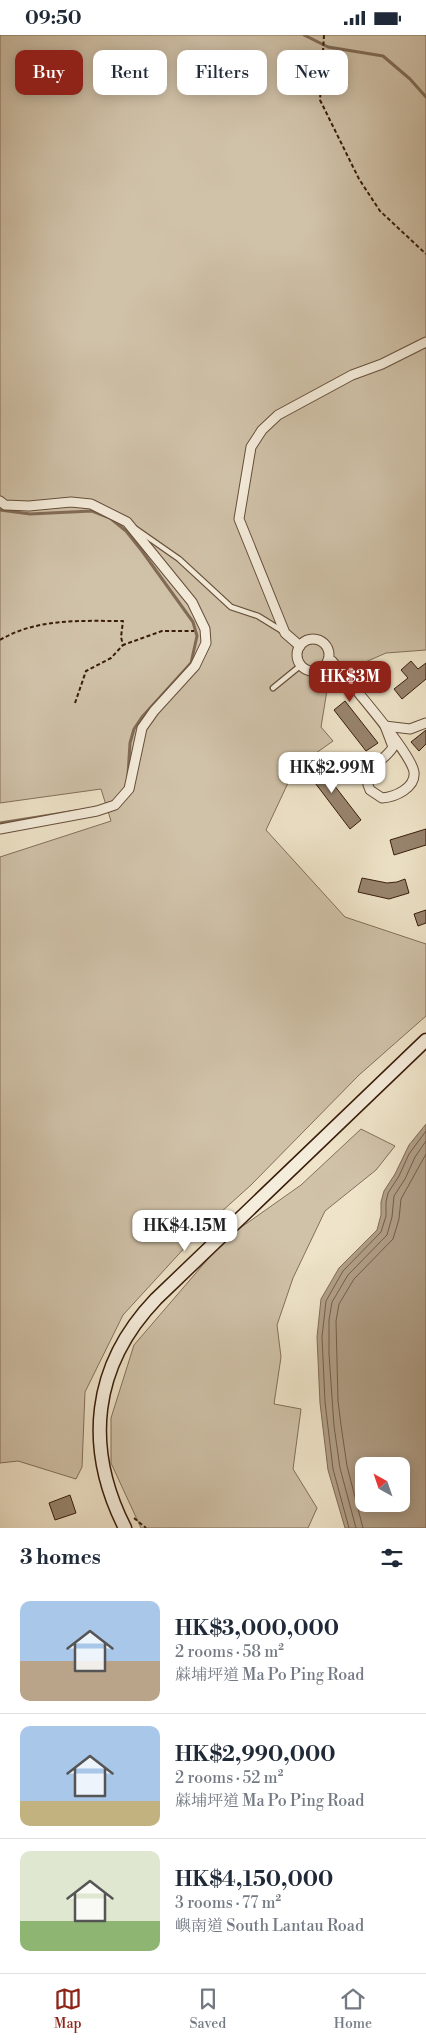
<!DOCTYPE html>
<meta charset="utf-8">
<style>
:root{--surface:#fff;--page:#f2f2f3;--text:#1f2937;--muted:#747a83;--line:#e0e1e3;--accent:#8f2418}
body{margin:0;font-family:"Libre Bodoni","Noto Serif TC",serif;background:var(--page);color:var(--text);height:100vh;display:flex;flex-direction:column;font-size:19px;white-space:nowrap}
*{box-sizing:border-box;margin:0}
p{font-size:16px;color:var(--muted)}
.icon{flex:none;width:28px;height:28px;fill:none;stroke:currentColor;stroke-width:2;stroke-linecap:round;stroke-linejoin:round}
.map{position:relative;height:1493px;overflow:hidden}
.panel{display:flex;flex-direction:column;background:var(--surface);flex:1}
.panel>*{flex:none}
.hud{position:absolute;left:15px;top:15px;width:396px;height:45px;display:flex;gap:10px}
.needle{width:32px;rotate:320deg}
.controls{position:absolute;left:355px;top:1422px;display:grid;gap:10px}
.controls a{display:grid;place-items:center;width:55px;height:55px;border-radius:10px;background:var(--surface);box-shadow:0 2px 12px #0003;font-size:25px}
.price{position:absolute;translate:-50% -42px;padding:0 11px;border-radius:10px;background:#fff;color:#222;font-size:16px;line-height:32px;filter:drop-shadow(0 1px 2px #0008)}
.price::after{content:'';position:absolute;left:50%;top:30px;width:15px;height:11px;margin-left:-8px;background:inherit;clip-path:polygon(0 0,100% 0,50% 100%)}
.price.active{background:var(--accent);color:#fff}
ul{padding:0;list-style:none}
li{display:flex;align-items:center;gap:15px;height:125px;padding:0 20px}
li+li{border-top:1px solid var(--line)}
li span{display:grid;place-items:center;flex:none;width:140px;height:100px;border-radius:10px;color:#555}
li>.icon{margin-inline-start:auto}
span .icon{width:60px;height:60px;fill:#fffc;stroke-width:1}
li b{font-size:21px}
h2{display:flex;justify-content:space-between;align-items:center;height:60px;padding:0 20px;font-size:21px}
.chip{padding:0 18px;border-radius:10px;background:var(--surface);box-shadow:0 2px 12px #0003;font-size:18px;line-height:45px}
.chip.active{background:var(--accent);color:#fff}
.status{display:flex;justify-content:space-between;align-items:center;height:35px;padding:0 25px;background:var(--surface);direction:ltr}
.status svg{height:14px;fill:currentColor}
.dock{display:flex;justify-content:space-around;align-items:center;height:70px;border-top:1px solid var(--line);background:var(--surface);font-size:14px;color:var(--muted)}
.dock a{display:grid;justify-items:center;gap:2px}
.dock .active{color:var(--accent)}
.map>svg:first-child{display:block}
</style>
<div class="status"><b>09:50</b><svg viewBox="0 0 49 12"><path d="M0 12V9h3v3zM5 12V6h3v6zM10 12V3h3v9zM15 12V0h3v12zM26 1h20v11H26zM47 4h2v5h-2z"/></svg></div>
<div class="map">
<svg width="426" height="1493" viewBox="0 0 426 1493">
<rect width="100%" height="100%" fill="#efe4c9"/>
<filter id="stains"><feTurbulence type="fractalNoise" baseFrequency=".004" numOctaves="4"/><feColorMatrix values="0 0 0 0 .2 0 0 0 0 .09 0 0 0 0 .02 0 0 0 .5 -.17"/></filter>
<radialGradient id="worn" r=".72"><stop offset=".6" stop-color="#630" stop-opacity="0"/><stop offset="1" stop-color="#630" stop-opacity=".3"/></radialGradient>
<g fill="#d0c2a9" stroke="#846f5a">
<path d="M 0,0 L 426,0 L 426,615 L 386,618 L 329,643 L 321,692 L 333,706 L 295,733 L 266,795 L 345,882 L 426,909 L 426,981 L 359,1040 L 251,1150 L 200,1196 L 123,1280 L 85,1357 L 82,1432 L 76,1444 L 18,1426 L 0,1428 L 0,822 L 111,786 L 101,754 L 0,768 Z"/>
<path d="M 361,1094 L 395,1111 L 376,1135 L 325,1176 L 293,1243 L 277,1290 L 281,1322 L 274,1369 L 301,1374 L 293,1434 L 317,1473 L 308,1493 L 141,1493 L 111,1428 L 111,1383 L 134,1310 L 226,1203 L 301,1150 Z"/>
</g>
<path fill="#b1a088" stroke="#816b56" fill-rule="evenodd" d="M 426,1089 L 426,1493 L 345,1493 L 328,1435 L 320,1368 L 317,1302 L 321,1264 L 339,1233 L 377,1195 L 381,1180 L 381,1167 L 384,1156 L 395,1139 L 409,1110 ZM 364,1431 L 401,1431 L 401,1469 L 364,1469 Z"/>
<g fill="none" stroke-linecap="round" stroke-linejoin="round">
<g stroke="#755e4a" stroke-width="1">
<path d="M 349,1493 L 333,1434 L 325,1367 L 322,1302 L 326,1266 L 343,1236 L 381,1197 L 386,1181 L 386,1167 L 388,1158 L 399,1141 L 409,1119 L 426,1096"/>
<path d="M 356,1493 L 340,1433 L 334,1391 L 329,1319 L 329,1285 L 332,1267 L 348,1240 L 387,1200 L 392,1182 L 394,1161 L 405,1144 L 415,1122 L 426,1106"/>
<path d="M 363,1493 L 347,1431 L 341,1390 L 338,1366 L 336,1286 L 339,1269 L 354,1244 L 393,1204 L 399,1184 L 401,1164 L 426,1119"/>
</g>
<g stroke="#816b56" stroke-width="3">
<path d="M 304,0 L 328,12 L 383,21 L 410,44 L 426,62"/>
<path d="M 0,475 L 30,479 L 92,476 L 110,483 L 126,496 L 142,516 L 193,587 L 197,601 L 191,628 L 142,682 L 134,694 L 130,708 L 128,740"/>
<path d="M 0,788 L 76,776"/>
</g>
</g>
<g fill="#98846e" stroke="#391c0b">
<path d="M 411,626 L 418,634 L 426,628 L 426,644 L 402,664 L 394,654 L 408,643 L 401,635 Z"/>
<path d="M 345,666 L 378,708 L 366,716 L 334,675 Z"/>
<path d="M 426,695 L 426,709 L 419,716 L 411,707 Z"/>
<path d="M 314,724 L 361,785 L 350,794 L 303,732 Z"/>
<path d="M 426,794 L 426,810 L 394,820 L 390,805 Z"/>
<path d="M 362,843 L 387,848 L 397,847 L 405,844 L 409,858 L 389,864 L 358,857 Z"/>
<path d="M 426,875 L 426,888 L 418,891 L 414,879 Z"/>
<path d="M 70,1460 L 76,1478 L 55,1485 L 49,1468 Z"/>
</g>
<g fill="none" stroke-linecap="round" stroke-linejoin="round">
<defs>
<g id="lane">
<path d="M 136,494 L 179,524 L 231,572 L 258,581 L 284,597"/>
<path d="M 273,653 L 300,631"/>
</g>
<g id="street">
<path d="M 0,466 L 5,470 L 29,471 L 71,467 L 91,469 L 127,487 L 192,567 L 205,594 L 206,608 L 195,631 L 154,676 L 142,693 L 129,754 L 115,770 L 97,776 L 0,794"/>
<circle cx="313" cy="620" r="16"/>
<path d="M 300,611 L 285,598 L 239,484 L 251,412 L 262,395 L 278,380 L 352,340 L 382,329 L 426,307"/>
<path d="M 328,625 L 332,626 C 347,645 411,717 414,737 C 416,753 395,762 382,763 L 370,755 C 359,733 385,727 393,712 L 385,691"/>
<path d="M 385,691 L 410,694 L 426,688"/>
</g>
<path id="secondary" d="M 125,1493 C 84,1412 92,1331 156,1264 L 426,1005"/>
</defs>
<use href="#lane" stroke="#664e3a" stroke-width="7"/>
<use href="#street" stroke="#664e3a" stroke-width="11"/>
<use href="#secondary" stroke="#391c0b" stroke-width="15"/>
<g stroke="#391c0b" stroke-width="2" stroke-dasharray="4 2.5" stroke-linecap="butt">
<path d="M 324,0 L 320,65 L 359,144 L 380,176 L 426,219"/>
<path d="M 0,605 C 37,583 81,586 123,586 L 121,602 L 123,610 L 162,596 L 194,596"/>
<path d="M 75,668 L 86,636 L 111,623 L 123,610"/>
<path d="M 134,1483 L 146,1493"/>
</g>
<use href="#lane" stroke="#f5eddc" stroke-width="4.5"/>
<use href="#street" stroke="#f5eddc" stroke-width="9"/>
<use href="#secondary" stroke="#f5eddc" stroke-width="12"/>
</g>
<rect width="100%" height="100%" filter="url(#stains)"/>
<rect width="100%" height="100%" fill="url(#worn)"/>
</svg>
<div class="controls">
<a><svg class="needle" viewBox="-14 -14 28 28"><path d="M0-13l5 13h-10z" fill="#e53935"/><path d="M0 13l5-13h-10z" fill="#747a83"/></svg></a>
</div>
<b class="price active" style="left:350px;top:668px">HK$3M</b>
<b class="price" style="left:332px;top:759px">HK$2.99M</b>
<b class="price" style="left:185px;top:1217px">HK$4.15M</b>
<div class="hud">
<a class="chip active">Buy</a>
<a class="chip">Rent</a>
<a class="chip">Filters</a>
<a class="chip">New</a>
</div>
</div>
<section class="panel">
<h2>3 homes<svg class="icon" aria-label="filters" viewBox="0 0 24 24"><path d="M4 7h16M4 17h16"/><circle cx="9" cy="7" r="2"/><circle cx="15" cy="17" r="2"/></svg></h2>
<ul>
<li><span style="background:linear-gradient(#a9c7e8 60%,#b9a48a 0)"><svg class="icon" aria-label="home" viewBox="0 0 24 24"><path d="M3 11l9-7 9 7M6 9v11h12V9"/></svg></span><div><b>HK$3,000,000</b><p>2 rooms · 58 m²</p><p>蔴埔坪道 Ma Po Ping Road</p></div></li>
<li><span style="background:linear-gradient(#a9c7e8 75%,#c2b280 0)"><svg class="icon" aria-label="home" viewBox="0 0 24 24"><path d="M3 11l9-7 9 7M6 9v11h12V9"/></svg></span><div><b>HK$2,990,000</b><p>2 rooms · 52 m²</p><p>蔴埔坪道 Ma Po Ping Road</p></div></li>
<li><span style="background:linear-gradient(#dfe7d0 70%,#8fb573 0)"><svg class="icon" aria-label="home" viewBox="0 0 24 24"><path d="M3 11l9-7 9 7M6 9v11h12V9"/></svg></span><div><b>HK$4,150,000</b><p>3 rooms · 77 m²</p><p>嶼南道 South Lantau Road</p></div></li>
</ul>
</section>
<nav class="dock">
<a class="active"><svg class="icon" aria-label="map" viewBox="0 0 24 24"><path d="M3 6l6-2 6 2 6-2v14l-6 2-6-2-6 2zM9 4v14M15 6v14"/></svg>Map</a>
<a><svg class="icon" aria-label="saved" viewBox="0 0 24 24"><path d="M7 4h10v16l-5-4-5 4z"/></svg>Saved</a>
<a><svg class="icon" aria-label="home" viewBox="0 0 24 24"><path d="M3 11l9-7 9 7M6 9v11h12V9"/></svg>Home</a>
</nav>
